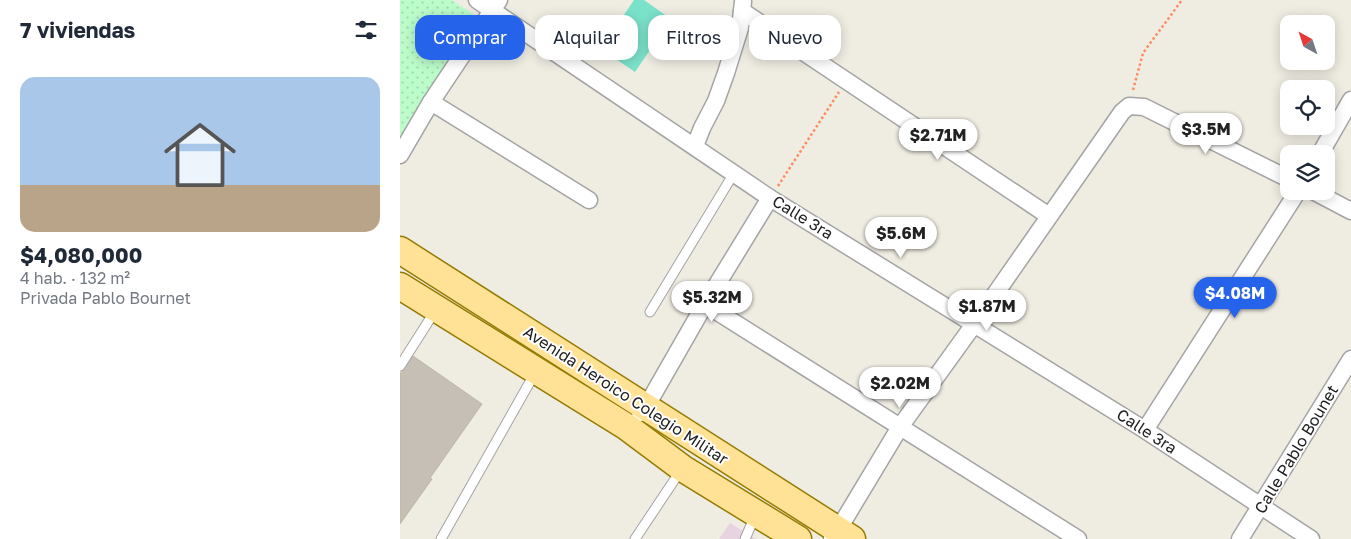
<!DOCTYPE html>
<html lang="es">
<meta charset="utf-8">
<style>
:root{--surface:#fff;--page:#f6f6f7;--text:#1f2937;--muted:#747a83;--line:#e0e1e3;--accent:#2563eb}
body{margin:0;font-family:"Golos Text",sans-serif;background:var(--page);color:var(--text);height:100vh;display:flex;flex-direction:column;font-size:19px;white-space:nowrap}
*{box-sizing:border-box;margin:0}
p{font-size:16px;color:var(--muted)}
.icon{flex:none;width:28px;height:28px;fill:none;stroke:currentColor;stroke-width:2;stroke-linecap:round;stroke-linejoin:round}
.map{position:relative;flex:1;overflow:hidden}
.side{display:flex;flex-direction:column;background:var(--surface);width:400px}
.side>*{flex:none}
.hud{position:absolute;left:15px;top:15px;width:475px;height:45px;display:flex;gap:10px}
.needle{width:32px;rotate:320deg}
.fabs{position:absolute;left:880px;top:15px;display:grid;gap:10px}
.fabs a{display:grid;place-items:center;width:55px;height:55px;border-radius:10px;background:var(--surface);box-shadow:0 2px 12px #0003;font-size:25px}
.price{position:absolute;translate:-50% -42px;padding:0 11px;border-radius:18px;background:#fff;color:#222;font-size:16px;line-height:32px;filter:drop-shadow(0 1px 2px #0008)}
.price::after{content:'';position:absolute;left:50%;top:30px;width:15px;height:11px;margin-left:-8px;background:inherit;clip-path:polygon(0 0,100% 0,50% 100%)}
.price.current{background:var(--accent);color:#fff}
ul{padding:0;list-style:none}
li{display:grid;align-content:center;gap:10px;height:265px;padding:0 20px}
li+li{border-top:1px solid var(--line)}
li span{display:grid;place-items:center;height:155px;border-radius:15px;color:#555}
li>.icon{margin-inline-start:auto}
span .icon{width:90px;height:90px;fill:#fffc;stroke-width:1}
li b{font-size:21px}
h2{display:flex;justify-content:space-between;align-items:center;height:60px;padding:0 20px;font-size:21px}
.tag{padding:0 18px;border-radius:15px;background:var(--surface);box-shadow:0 2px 12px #0003;font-size:18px;line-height:45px}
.tag.current{background:var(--accent);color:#fff}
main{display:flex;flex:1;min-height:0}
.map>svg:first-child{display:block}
</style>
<main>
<section class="side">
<h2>7 viviendas<svg class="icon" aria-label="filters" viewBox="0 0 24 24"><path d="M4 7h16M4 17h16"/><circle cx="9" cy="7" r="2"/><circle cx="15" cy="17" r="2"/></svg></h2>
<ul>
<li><span style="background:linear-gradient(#a9c7e8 70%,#b9a48a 0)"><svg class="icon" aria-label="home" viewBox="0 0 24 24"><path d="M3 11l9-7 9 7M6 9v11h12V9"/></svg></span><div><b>$4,080,000</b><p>4 hab. · 132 m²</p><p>Privada Pablo Bournet</p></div></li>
</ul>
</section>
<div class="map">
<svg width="951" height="539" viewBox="0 0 951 539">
<defs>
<pattern id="park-dots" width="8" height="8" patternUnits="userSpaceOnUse" patternTransform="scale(1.25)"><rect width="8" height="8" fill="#bbfcca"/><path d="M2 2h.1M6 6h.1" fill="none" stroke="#a0d8ad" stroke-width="1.8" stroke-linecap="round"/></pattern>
</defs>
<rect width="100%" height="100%" fill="#efece2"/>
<path fill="#e8d3e1" d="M 330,523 L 356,539 L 319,539 Z"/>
<path fill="url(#park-dots)" d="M 0,0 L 52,0 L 82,20 L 0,141 Z"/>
<path fill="#7be2ca" d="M 234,0 L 244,0 L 271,19 L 235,72 L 201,49 Z"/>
<path fill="#c6bfb5" stroke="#c1b5a3" d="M 13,356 L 82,404 L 30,478 L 32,479 L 0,524 L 0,374 Z"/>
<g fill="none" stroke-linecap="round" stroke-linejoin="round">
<defs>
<g id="lane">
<path d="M 250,312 L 334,173"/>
<path d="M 0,366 L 35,311"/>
<path d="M 41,539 L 135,373"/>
<path d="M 235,539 L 281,470"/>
<path d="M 345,539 L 355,516"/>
</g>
<g id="street">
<path d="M 77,0 L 370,198 L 745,430 L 911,539"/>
<path d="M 342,11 L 649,216"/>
<path d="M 31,102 L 189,200"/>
<path d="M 295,146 L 302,128 L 316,101 L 326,73 L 340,28 L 343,2"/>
<path d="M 920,154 L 951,100"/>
<path d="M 0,155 L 31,102 L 99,0"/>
<path d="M 913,191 L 951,211"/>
<path d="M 305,304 L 678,539"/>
<path d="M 240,413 L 246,407 L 305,304 L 370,198"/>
<path d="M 745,430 L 898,191"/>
<path d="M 432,537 L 438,530 L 500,427 L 575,323 L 722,112 L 729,106 L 744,107 L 889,179"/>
<path d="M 840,539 L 951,359"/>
</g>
<g id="primary">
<path d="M 0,250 L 452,539"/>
<path d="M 0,286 L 227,427 L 282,468 L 398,539"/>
</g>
</defs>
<use href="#lane" stroke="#a4a4a4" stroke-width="11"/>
<use href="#street" stroke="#a4a4a4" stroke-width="19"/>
<use href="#primary" stroke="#957b00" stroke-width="29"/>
<g stroke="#ff8b62" stroke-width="2.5" stroke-dasharray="2.5 2.5" stroke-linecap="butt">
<path d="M 733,90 L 743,53 L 782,0"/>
<path d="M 378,186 L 439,92"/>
</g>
<use href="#lane" stroke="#fff" stroke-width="9"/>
<use href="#street" stroke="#fff" stroke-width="16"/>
<use href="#primary" stroke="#ffe296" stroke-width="26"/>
</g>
<g text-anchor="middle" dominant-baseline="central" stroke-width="4" stroke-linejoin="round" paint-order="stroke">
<g font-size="16" fill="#1d1d1d" stroke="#fff">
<text transform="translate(403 217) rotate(32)">Calle 3ra</text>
<text transform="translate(226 395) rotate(33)">Avenida Heroico Colegio Militar</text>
<text transform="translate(747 431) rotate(33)">Calle 3ra</text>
<text transform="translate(896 449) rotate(-59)">Calle Pablo Bounet</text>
</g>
</g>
</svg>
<div class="fabs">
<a><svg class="needle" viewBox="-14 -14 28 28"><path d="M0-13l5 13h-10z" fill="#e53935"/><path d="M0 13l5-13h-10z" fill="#747a83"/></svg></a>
<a><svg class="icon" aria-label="locate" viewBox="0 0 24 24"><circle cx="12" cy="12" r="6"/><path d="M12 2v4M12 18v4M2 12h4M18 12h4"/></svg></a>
<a><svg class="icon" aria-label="layers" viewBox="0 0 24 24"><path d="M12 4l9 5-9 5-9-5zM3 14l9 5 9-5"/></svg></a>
</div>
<b class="price" style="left:806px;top:155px">$3.5M</b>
<b class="price" style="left:538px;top:161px">$2.71M</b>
<b class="price" style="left:501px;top:259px">$5.6M</b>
<b class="price current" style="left:835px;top:319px">$4.08M</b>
<b class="price" style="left:312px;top:323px">$5.32M</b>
<b class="price" style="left:587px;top:332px">$1.87M</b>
<b class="price" style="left:500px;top:409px">$2.02M</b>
<div class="hud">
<a class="tag current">Comprar</a>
<a class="tag">Alquilar</a>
<a class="tag">Filtros</a>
<a class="tag">Nuevo</a>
</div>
</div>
</main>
